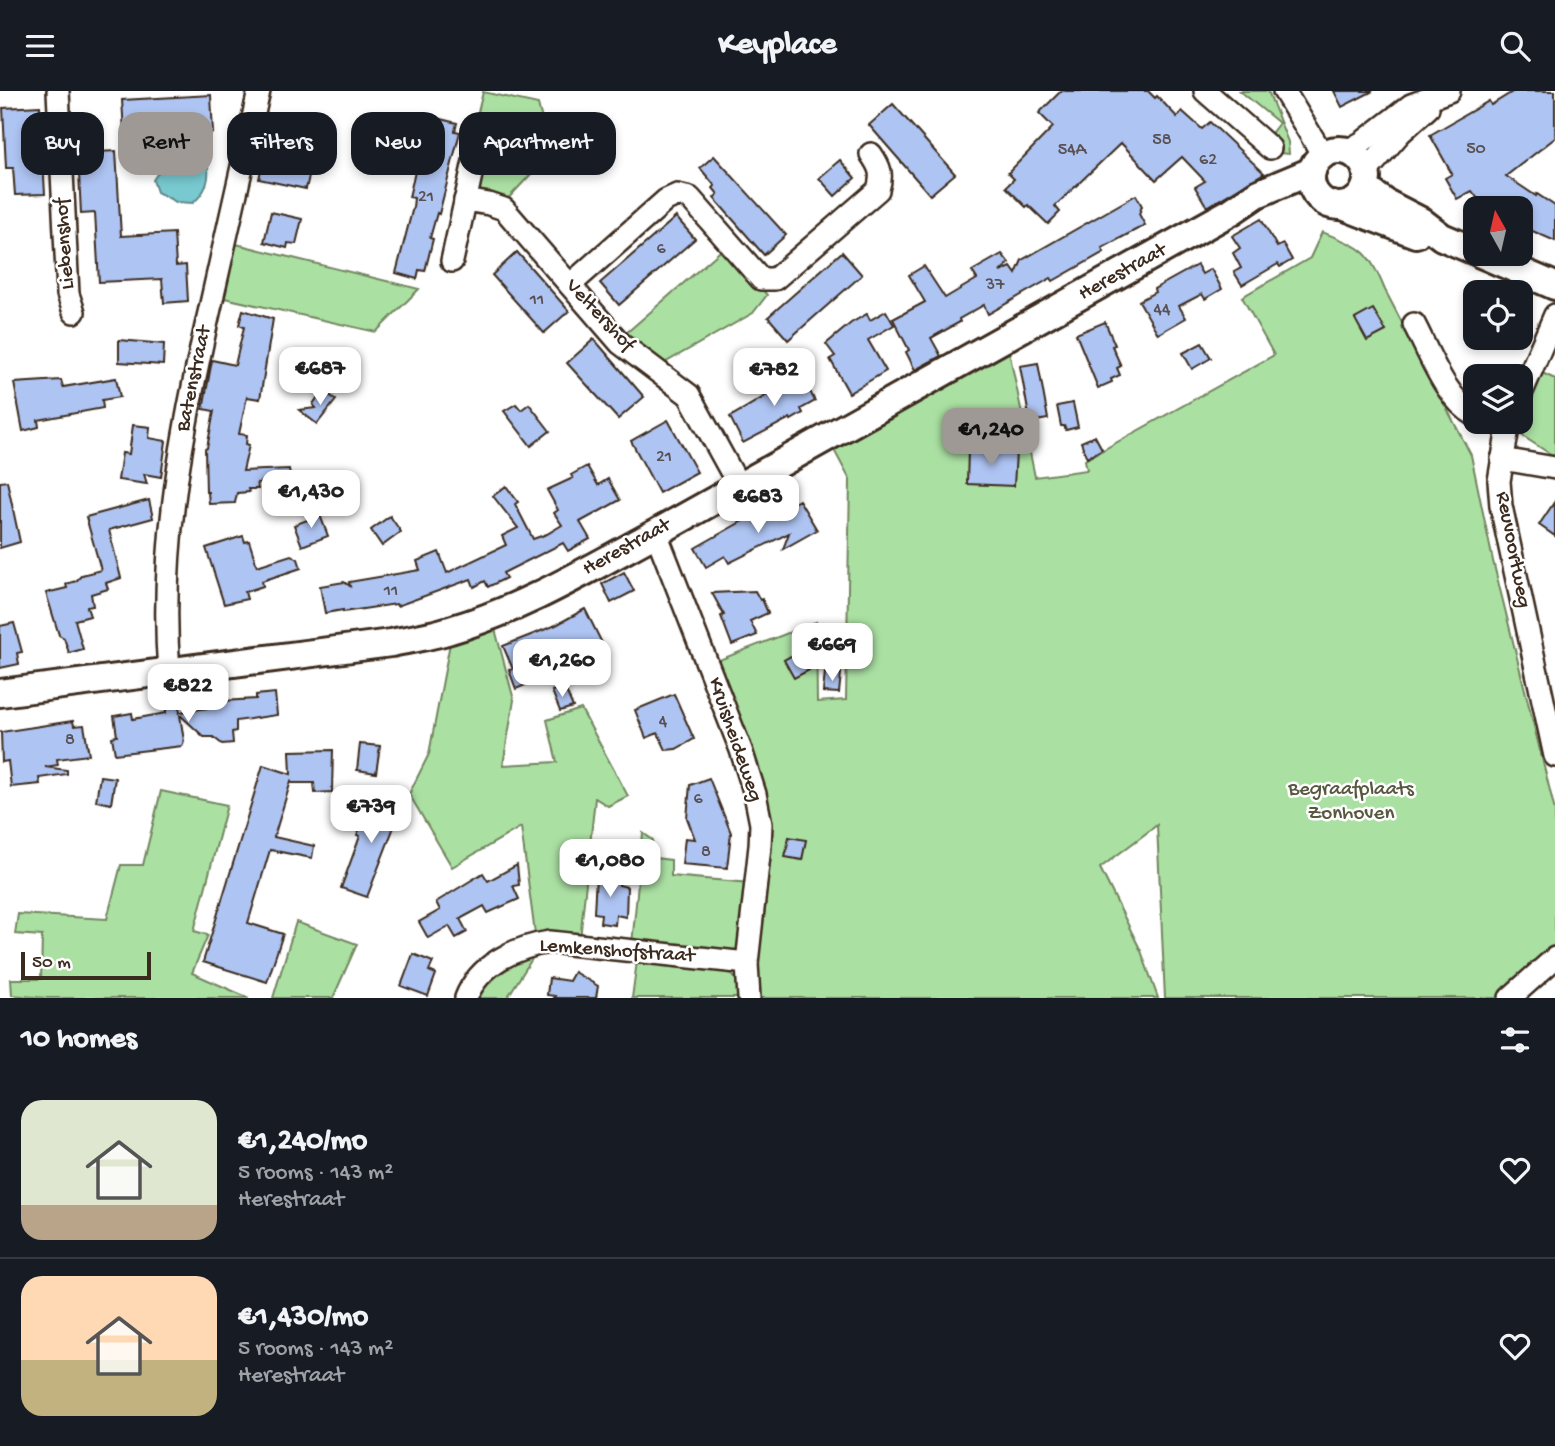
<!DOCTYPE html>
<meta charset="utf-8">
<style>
:root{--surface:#171b24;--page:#20242c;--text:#f1f3f6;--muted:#9ea1a6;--line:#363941;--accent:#9f9995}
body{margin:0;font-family:"Gochi Hand",sans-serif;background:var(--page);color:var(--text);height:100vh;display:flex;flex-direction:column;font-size:26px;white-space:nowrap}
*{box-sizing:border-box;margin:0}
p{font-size:23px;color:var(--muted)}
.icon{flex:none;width:38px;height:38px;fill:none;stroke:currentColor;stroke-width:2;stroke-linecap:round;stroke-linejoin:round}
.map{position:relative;height:907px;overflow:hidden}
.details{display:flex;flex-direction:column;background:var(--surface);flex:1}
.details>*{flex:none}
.banner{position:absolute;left:21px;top:21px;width:700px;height:63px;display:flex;gap:14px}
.needle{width:46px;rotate:352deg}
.fabs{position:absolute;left:1463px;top:105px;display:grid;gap:14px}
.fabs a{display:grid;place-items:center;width:70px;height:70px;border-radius:14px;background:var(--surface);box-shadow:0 4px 10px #0003;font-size:35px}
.scale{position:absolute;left:21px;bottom:18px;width:130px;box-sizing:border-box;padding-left:7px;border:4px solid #3b2a1e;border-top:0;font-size:19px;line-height:24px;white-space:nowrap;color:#3b2a1e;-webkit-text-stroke:5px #fff;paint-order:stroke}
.price{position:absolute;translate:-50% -60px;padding:0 16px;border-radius:14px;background:#fff;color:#222;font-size:23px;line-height:46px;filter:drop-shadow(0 2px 4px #0008)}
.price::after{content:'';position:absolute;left:50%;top:42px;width:21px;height:16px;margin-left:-10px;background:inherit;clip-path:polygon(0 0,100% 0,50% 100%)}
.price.selected{background:var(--accent);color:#111}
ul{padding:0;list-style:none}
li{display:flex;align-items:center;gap:21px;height:175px;padding:0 21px}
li+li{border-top:2px solid var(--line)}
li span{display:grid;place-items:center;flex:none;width:196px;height:140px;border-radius:21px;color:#555}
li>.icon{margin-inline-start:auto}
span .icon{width:84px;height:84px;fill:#fffc;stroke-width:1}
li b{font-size:30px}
h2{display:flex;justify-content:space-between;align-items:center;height:84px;padding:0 21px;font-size:30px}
.tag{padding:0 24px;border-radius:21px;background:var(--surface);box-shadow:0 4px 10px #0003;font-size:24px;line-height:63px}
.tag.selected{background:var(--accent);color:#111}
header{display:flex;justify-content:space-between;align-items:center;height:91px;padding:0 21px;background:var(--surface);font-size:32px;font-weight:800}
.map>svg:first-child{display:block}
</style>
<header><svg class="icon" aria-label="menu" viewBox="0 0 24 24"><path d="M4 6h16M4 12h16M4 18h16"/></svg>Keyplace<svg class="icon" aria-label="search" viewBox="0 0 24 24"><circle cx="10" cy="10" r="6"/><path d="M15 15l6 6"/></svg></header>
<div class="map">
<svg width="1555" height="907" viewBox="0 0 1555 907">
<rect width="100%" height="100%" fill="#fff"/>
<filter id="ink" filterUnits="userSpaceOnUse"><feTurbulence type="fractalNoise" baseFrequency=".0143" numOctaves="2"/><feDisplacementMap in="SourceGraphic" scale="14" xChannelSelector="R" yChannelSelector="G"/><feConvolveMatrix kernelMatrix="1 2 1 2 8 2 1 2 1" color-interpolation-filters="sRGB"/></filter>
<g filter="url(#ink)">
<g fill="#abe0a3" stroke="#738560" stroke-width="2">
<path d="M 1240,0 L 1268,0 L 1288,51 L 1289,63 L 1279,62 L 1271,55 L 1269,45 L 1279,32 Z"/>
<path d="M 483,1 L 538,13 L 544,36 L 561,51 L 503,113 L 480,103 L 478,98 L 476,29 Z"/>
<path d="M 1322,141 C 1362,157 1368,157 1385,199 L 1471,364 L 1493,470 L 1555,720 L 1555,854 L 1499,907 L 1165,907 L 1157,734 L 1100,777 L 1141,860 L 1158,907 L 756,907 L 767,732 L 714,571 L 816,531 L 817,611 L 846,609 L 850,389 L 834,359 L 1009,260 L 1035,386 L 1087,379 L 1085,369 L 1274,264 L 1242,206 L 1310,167 Z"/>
<path d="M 232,152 L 419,198 L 376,241 L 220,206 Z"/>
<path d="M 725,156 L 767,204 L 753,222 L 659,275 L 624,244 Z"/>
<path d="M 1540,281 L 1555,288 L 1555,366 L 1521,344 Z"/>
<path d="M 495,538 L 514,609 L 503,674 L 557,671 L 547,629 L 581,618 L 628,705 L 608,715 L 595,707 L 580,848 L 535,843 L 521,736 L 452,776 L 409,703 L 429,663 L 450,552 Z"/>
<path d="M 161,700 L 227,714 L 194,840 L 208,844 L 192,882 L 249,907 L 47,907 L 12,904 L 11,888 L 41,888 L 42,845 L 15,843 L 18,823 L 107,828 L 121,774 L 143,774 Z"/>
<path d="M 643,742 L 653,749 L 646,766 L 671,769 L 671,785 L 750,792 L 739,864 L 632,853 Z"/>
<path d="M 296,831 L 357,853 L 333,907 L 273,907 Z"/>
<path d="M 537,860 L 507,907 L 474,907 L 485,886 Z"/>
<path d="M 637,870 L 730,880 L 739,894 L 742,907 L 632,907 Z"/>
</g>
<path fill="#78c9d0" stroke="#608989" stroke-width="2" d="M 207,70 C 211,87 206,101 193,112 L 176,111 L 157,101 L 153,89 L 162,76 L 185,71 Z"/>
<g fill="#aec4f2" stroke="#3b2a1e" stroke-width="2">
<path d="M 1061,0 L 1148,0 L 1155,7 L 1157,5 L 1177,26 L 1182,20 L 1202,38 L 1210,31 L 1264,82 L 1207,116 L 1195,96 L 1205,90 L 1182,66 L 1156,89 L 1121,52 L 1055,115 L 1060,121 L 1048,133 L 1028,114 L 1026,116 L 1006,96 L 1014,88 L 1008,82 L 1053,36 L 1039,22 Z"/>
<path d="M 1334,0 L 1373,0 L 1342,16 Z"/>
<path d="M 1514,0 L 1555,0 L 1555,47 L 1506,85 L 1536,105 L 1537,103 L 1555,115 L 1555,150 L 1521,135 L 1521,117 L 1485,117 L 1472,100 L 1457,108 L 1445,87 L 1452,83 L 1430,44 L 1489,10 L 1491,14 Z"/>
<path d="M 211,4 L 213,42 L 152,46 L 151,39 L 124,41 L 122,9 Z"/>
<path d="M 893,13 L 955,83 L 930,104 L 869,34 Z"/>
<path d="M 40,15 L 45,103 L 15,104 L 13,77 L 6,77 L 3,17 Z"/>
<path d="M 428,25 L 457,32 L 455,40 L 460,41 L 439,123 L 437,122 L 430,147 L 433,148 L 425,180 L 419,179 L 417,188 L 396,182 L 413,116 L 414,107 L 409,106 Z"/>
<path d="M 116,60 L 121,145 L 174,142 L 176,175 L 186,174 L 188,210 L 164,212 L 162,188 L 99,191 L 95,122 L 81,123 L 78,62 Z"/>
<path d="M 264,65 L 288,71 L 287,76 L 310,81 L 306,98 L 259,88 Z"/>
<path d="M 714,65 L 786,144 L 764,164 L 714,107 L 718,103 L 713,97 L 715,95 L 700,77 Z"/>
<path d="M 840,69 L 855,87 L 835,105 L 819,87 Z"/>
<path d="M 1136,104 L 1142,115 L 1139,123 L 1145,134 L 1102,157 L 1104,161 L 1053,190 L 1051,187 L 988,223 L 984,214 L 959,228 L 960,231 L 931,247 L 941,265 L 915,279 L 906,261 L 909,259 L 893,228 L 925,211 L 909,184 L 924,175 L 945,207 L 977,188 L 972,180 L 1002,163 L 1009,172 L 1000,181 L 1011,176 L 1016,183 L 1022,169 Z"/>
<path d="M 271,121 L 302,128 L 296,153 L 288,152 L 287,157 L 264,151 Z"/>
<path d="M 676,126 L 695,148 L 619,214 L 600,192 Z"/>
<path d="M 1261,128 L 1277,156 L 1283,153 L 1292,169 L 1280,176 L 1278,173 L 1242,194 L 1234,181 L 1241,177 L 1233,162 L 1240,157 L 1232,145 Z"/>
<path d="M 517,161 L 569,220 L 544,242 L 492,184 Z"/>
<path d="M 842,161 L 862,184 L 788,249 L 768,226 Z"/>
<path d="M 1197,174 L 1202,183 L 1211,178 L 1222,198 L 1205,208 L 1202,203 L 1179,215 L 1186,227 L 1158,243 L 1139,210 L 1155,201 L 1154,198 Z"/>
<path d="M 1373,218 L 1386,240 L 1367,250 L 1355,228 Z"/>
<path d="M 243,219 L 273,228 L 260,308 L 247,306 L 239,343 L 247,344 L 246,353 L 249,354 L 243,380 L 289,378 L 290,384 L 257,392 L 258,398 L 248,398 L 249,401 L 237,402 L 235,412 L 209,413 L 208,401 L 206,401 L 205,358 L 207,357 L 214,320 L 203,318 L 212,269 L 235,274 L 244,236 L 239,234 Z"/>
<path d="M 886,220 L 894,234 L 868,249 L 886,280 L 849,302 L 830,268 L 835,265 L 826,253 L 851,232 L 867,223 L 870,229 Z"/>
<path d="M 1105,231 L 1115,254 L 1112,255 L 1121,275 L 1117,277 L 1120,284 L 1111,288 L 1112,291 L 1098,297 L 1076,243 Z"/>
<path d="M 594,248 L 644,306 L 618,328 L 567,272 Z"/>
<path d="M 119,249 L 164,253 L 163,274 L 119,271 Z"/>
<path d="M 1202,252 L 1211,267 L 1192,278 L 1183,262 Z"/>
<path d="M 1038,272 L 1048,328 L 1030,331 L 1020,275 Z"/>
<path d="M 799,279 L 815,310 L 801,318 L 803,322 L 791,329 L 790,327 L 743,352 L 730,326 L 789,291 L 787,286 Z"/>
<path d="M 116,287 L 120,306 L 102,309 L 103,317 L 38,329 L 39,336 L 23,340 L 14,292 L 61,289 L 63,296 Z"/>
<path d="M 323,299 L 336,309 L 317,333 L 299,319 L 316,317 L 313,313 Z"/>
<path d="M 1073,312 L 1078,336 L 1066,339 L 1064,335 L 1061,335 L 1057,315 Z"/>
<path d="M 516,313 L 521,319 L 529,313 L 550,340 L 531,355 L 504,320 Z"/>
<path d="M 668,329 L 697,381 L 659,402 L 631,350 Z"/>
<path d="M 133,334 L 150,336 L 149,347 L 166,350 L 161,386 L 144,383 L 147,393 L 118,389 L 122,362 L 129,363 Z"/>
<path d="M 1095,345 L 1102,358 L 1087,367 L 1081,351 Z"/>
<path d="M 968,359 L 1016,361 L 1014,395 L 967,393 Z"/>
<path d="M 587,375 L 598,394 L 608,388 L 620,409 L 580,431 L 590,448 L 568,460 L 563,452 L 503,482 L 506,487 L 488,496 L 485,490 L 474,496 L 471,488 L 397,515 L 396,513 L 343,521 L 343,519 L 325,522 L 320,495 L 344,491 L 350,495 L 349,491 L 420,479 L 417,470 L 439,461 L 447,482 L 506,454 L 502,445 L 518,437 L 493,405 L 506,395 L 518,411 L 515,413 L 533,448 L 547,443 L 562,434 L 554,422 L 558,419 L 547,399 L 573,387 L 571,384 Z"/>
<path d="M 7,390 L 20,451 L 0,457 L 0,391 Z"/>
<path d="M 149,409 L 153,427 L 109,439 L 121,487 L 106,492 L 108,498 L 91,503 L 93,515 L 87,516 L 90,525 L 75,529 L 83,558 L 69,562 L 64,547 L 59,544 L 46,502 L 67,497 L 66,493 L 76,490 L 82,484 L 101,479 L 86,426 Z"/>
<path d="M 799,409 L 817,439 L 783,458 L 789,442 L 729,472 L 725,465 L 706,476 L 695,457 L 755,423 L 760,431 Z"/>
<path d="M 1555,410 L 1555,445 L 1539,434 Z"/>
<path d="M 320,424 L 328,445 L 302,455 L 294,434 Z"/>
<path d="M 390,425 L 401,441 L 382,455 L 371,439 Z"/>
<path d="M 243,445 L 245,451 L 249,450 L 257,475 L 291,464 L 298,468 L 301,477 L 262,490 L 263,495 L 245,501 L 247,508 L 224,513 L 206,457 Z"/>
<path d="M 624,481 L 634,500 L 611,512 L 602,493 Z"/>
<path d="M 755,500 L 760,509 L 762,508 L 768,522 L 750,530 L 757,544 L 732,554 L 721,525 L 724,524 L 712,502 Z"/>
<path d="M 585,518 L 602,552 L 577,565 L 575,561 L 551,573 L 555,582 L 516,598 L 509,579 L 513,578 L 503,555 L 556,534 Z"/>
<path d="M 14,532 L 22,561 L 17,562 L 19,573 L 0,577 L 0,535 Z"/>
<path d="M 798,561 L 809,579 L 794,587 L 784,569 Z"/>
<path d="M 825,581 L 841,582 L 839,602 L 823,601 Z"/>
<path d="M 564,595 L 573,616 L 560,620 L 552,600 Z"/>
<path d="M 275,602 L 277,624 L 236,630 L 236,640 L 232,641 L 233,652 L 222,653 L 213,646 L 204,646 L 180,624 L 184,650 L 182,655 L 115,663 L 112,646 L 117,645 L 114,625 L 132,622 L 133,628 L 166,622 L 166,617 L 173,616 L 179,616 L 180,621 L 214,616 L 222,614 L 222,610 L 256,608 L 256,604 Z"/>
<path d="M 674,603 L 694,648 L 676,658 L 666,659 L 658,642 L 646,647 L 635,619 Z"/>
<path d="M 73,630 L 74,635 L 84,634 L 89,664 L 57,668 L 58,674 L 45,676 L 67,679 L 67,683 L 39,687 L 40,693 L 11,696 L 8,670 L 2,671 L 1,641 Z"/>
<path d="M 360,653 L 380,655 L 376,682 L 357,679 Z"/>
<path d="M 333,659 L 332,701 L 315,702 L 314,692 L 292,692 L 291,690 L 274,746 L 314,755 L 312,767 L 270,759 L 248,832 L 283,843 L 267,891 L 203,871 L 263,674 L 291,683 L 290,660 Z"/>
<path d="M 100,685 L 115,687 L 111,713 L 96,710 Z"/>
<path d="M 709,687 L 731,742 L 727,777 L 682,773 L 685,747 L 695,748 L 687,727 L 690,694 Z"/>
<path d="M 373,704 L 402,715 L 367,806 L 341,797 L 360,745 L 357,744 Z"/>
<path d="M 789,746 L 806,749 L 802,769 L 785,766 Z"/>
<path d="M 517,774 L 519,794 L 513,795 L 519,808 L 488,822 L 484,815 L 460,828 L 467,841 L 456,847 L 449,835 L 428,847 L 419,831 L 440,819 L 436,811 L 483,782 L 488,790 Z"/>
<path d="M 596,784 L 620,787 L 619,794 L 627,796 L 626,826 L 616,824 L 615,834 L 600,832 L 601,823 L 594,822 Z"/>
<path d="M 413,863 L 433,871 L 429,880 L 436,883 L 428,905 L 401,895 Z"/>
<path d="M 574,881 L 598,895 L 596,907 L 554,907 L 555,905 L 547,904 L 549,887 L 569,890 Z"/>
</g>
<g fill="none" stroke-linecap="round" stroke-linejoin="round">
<defs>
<g id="minor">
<path d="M 58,0 L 68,203 L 74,221"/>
<path d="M 1205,0 L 1270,57"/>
<path d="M 1284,0 L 1323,64"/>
<path d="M 1347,60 L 1363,51 L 1411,14 L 1449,0"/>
<path d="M 1366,81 L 1400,42 L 1428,17"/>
<path d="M 465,109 L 489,113 L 504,118 L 620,252 L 689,304 L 739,395"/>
<path d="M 452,170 L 482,34"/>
<path d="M 570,194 L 666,109 L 677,104 L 690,107 L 761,188 L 775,188 L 878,99 C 883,83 880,76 871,63"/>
<path d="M 1414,233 C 1429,261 1445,308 1475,324"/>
<path d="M 1521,303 L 1555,224"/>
<path d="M 1509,331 L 1499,390 L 1501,415 L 1555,665"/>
<path d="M 1502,368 L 1555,377"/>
<path d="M 656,442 L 741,659 L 755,703 L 761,733 L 760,755 L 747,872 L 749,907"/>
<path d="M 169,581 C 159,456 183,334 211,213 C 227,142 243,71 259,0"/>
<path d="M 466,907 C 479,873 516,856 550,851 L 747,872"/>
<path d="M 1510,907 L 1555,867"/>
</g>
<g id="tertiary">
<circle cx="1339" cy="87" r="28"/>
<path d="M 1365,97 L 1386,112 L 1421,130 L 1442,146 L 1475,160"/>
<path d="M 1343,115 L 1416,143"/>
<path d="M 1481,163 L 1555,195"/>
<path d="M 0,602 L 391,552 C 411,548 431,545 450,539 C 523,518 589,478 656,442 L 1232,120 L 1257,103 L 1312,80"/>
</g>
</defs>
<use href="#minor" stroke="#3b2a1e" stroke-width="26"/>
<use href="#tertiary" stroke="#3b2a1e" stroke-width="32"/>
<use href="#minor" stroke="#fff" stroke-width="21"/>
<use href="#tertiary" stroke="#fff" stroke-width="26"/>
</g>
</g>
<g text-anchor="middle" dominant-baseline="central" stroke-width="5" stroke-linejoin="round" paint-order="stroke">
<g font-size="18" fill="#585053">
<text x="1162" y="49">58</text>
<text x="1476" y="58">50</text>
<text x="1072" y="59">54A</text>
<text x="1208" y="69">62</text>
<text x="426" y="106">21</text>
<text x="661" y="158">6</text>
<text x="995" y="194">37</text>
<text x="537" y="209">11</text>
<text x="1162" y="219">44</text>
<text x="664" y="366">21</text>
<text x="391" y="500">11</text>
<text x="663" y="631">4</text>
<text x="70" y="649">8</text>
<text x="698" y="708">6</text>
<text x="706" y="761">8</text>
</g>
<g font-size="21" fill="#3b2a1e" stroke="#fff">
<text transform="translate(66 153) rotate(-94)">Liebenshof</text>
<text transform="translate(1123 182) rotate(-29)">Herestraat</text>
<text transform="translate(599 225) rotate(47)">Veltershof</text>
<text transform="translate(195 288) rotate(-78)">Batenstraat</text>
<text transform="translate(627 457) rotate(-29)">Herestraat</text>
<text transform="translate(1512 459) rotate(79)">Reuvoortweg</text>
<text transform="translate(734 649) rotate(71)">Kruisheideweg</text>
<text transform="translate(617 861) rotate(4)">Lemkenshofstraat</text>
</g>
<g font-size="21" fill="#57583f" stroke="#fff">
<text x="1351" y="699">Begraafplaats<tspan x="1351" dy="24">Zonhoven</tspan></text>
</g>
</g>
</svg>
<div class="fabs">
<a><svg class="needle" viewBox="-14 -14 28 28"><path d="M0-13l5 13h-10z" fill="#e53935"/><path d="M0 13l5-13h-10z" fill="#9ea1a6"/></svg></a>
<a><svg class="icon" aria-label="locate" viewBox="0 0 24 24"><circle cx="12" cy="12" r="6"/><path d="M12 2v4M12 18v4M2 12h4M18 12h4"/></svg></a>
<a><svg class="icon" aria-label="layers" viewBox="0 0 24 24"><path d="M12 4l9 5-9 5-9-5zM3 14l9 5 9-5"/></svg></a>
</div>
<div class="scale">50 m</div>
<b class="price" style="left:320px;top:316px">€687</b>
<b class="price" style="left:774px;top:317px">€782</b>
<b class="price selected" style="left:991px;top:377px">€1,240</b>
<b class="price" style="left:311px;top:439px">€1,430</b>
<b class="price" style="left:758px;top:444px">€683</b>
<b class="price" style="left:832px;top:592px">€669</b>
<b class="price" style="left:562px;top:608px">€1,260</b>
<b class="price" style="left:188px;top:633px">€822</b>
<b class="price" style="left:371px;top:754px">€739</b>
<b class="price" style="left:610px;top:808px">€1,080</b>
<div class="banner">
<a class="tag">Buy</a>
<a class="tag selected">Rent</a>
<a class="tag">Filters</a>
<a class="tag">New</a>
<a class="tag">Apartment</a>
</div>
</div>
<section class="details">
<h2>10 homes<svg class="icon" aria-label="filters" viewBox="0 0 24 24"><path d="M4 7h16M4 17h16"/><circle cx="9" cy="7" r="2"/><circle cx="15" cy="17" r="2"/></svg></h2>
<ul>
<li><span style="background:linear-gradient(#dfe7d0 75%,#b9a48a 0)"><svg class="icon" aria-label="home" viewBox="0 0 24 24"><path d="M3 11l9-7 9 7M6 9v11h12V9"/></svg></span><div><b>€1,240/mo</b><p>5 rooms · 143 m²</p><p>Herestraat</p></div><svg class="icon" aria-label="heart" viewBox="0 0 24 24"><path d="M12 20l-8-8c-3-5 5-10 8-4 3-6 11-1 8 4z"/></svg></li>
<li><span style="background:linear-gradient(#ffd9b3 60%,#c2b280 0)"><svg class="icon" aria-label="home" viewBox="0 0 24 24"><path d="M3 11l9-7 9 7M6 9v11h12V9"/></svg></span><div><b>€1,430/mo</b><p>5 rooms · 143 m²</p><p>Herestraat</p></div><svg class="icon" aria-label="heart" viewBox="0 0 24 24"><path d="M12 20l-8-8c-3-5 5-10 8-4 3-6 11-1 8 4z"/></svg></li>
</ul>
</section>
